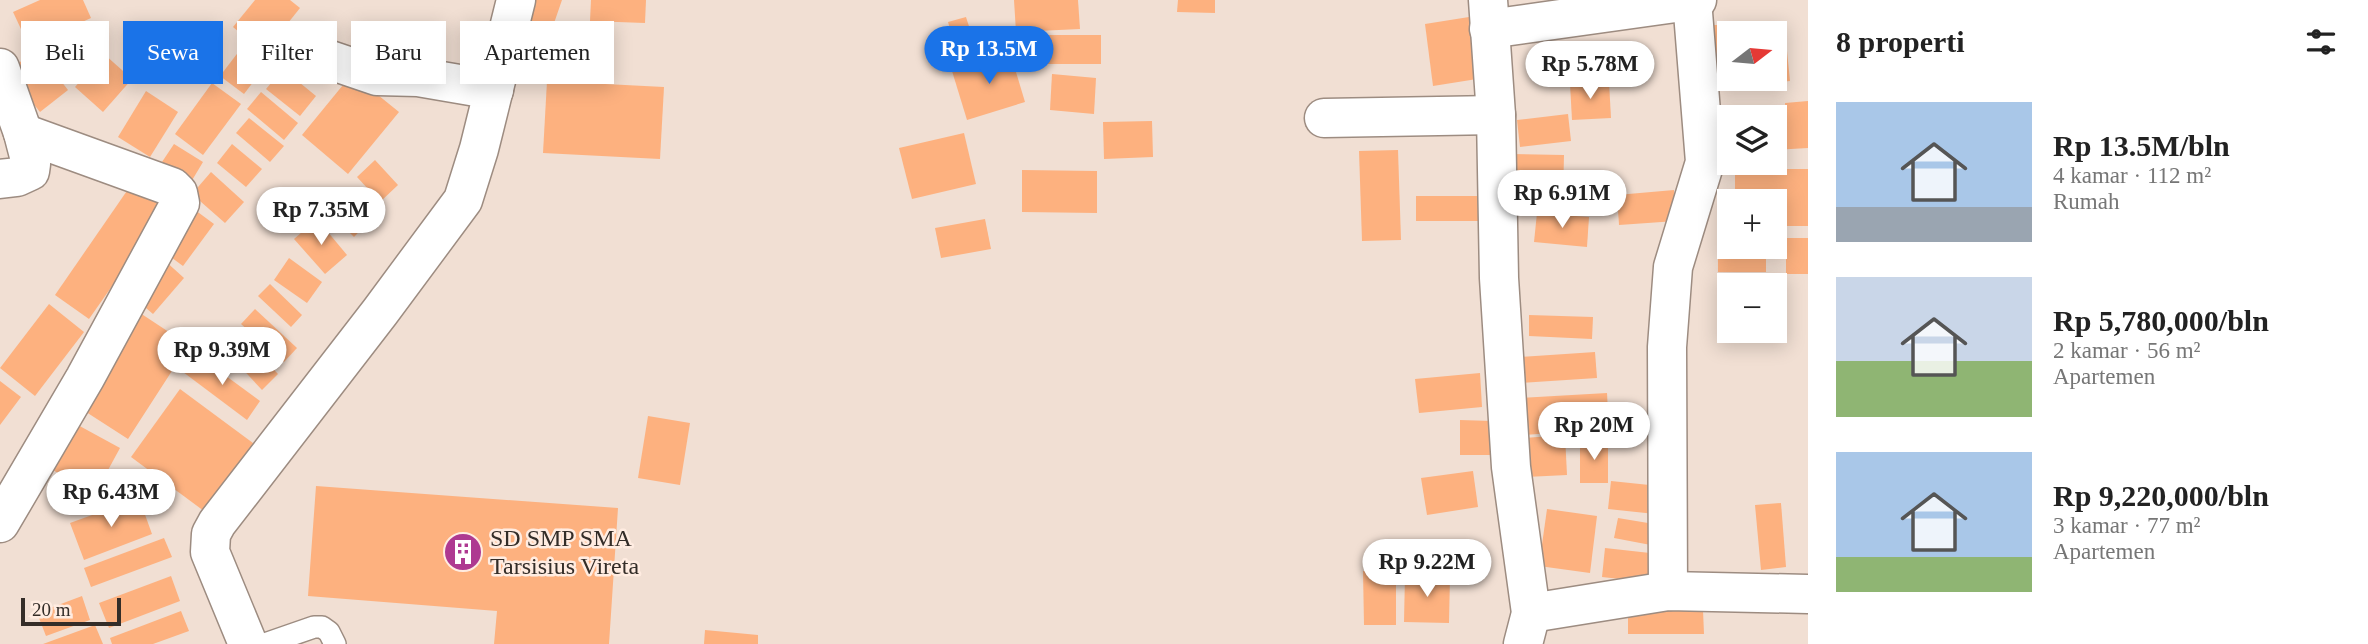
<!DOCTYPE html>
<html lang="id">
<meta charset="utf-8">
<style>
:root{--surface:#fff;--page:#f6f6f6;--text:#222;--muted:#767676;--accent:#1a73e8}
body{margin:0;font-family:Georgia,serif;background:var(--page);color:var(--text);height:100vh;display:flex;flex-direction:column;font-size:26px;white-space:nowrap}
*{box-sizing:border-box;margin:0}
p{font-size:23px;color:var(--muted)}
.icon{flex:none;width:38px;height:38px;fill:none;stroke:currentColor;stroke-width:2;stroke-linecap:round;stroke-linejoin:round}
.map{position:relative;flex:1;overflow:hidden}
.sheet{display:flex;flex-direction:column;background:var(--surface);width:560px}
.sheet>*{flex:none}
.top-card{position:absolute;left:21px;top:21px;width:665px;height:63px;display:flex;gap:14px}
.needle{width:46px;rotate:74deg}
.buttons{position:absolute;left:1717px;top:21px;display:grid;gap:14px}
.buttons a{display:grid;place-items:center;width:70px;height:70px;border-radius:0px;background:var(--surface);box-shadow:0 4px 18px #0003;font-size:35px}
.scale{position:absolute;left:21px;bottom:18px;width:100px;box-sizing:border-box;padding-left:7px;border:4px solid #342d28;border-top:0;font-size:19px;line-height:24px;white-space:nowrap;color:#342d28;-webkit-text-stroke:5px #ffece1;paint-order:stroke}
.price{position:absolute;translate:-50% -60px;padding:0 16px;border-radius:24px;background:#fff;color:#222;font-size:23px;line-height:46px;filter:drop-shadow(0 2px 4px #0008)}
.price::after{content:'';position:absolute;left:50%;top:42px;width:21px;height:16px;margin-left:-10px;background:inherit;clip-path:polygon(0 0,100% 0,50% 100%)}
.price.on{background:var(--accent);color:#fff}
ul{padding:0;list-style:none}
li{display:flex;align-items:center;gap:21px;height:175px;padding:0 28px}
li span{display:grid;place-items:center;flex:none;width:196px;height:140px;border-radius:0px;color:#555}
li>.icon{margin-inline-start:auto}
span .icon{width:84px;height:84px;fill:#fffc;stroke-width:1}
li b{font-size:30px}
h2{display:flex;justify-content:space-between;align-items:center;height:84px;padding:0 28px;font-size:30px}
.pill{padding:0 24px;border-radius:0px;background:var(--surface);box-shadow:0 4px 18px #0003;font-size:24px;line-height:63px}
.pill.on{background:var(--accent);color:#fff}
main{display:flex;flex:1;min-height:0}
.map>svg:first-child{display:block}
</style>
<main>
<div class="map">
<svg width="1808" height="644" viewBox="0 0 1808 644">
<rect width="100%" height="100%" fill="#f1dfd3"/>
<g fill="#fdb17f">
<path d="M 40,0 L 83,0 L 91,18 L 29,46 L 13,12 Z"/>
<path d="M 255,0 L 290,0 L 300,8 L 264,53 L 233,27 Z"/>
<path d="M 525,0 L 562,0 L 552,29 L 519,17 Z"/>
<path d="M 591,0 L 646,0 L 645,23 L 590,21 Z"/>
<path d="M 1014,0 L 1078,0 L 1080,29 L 1016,32 Z"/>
<path d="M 1178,0 L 1215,0 L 1215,13 L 1177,12 Z"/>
<path d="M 966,17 L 980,61 L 961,66 L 948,22 Z"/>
<path d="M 1469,17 L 1477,79 L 1433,86 L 1425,24 Z"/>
<path d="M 1784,21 L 1790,81 L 1762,84 L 1762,79 L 1774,79 L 1774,33 L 1758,33 L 1757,23 Z"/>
<path d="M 94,22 L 103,46 L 56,62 L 48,39 Z"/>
<path d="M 1706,25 L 1745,25 L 1745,33 L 1729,33 L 1729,79 L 1745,79 L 1745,86 L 1706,85 Z"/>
<rect x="1046" y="35" width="55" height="29"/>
<path d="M 243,46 L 267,64 L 244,94 L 220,76 Z"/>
<path d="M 36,49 L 68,90 L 40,112 L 8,72 Z"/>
<path d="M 1010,52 L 1025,102 L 967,120 L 952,71 Z"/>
<path d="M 104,54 L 132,79 L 103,112 L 75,87 Z"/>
<path d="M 283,69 L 316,96 L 300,116 L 266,89 Z"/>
<path d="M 352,74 L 399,112 L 348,174 L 302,135 Z"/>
<path d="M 1052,74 L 1096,78 L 1094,114 L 1050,110 Z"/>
<path d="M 547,81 L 664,87 L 660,159 L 543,153 Z"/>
<path d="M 1609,82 L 1611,118 L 1572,120 L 1570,84 Z"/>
<path d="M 212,83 L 241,104 L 203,155 L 175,134 Z"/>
<path d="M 146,91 L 178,112 L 150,157 L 118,137 Z"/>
<path d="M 261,92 L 298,123 L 284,140 L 247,109 Z"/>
<path d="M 1808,101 L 1808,148 L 1774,150 L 1774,115 L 1786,115 L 1785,103 Z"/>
<path d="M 1568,114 L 1571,141 L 1520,147 L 1517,120 Z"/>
<path d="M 249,118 L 284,146 L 270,162 L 236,133 Z"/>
<path d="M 1152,121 L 1153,157 L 1104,159 L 1103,122 Z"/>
<path d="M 964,133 L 976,184 L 912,199 L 899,148 Z"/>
<path d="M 174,144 L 203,162 L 188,187 L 158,168 Z"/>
<path d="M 232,144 L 262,169 L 246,187 L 217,163 Z"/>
<path d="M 1398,150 L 1401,240 L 1362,241 L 1359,151 Z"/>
<path d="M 1510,154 L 1564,155 L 1563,197 L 1509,196 Z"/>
<path d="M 375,160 L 398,185 L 380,202 L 357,177 Z"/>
<path d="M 1735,169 L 1808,169 L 1808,226 L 1774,226 L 1774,201 L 1735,201 Z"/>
<path d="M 1022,170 L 1097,171 L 1097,213 L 1022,212 Z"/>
<path d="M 211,172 L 244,202 L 225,223 L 192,194 Z"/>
<path d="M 131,185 L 166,209 L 89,319 L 55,295 Z"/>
<path d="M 346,187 L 375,215 L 354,237 L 326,209 Z"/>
<path d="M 1674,190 L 1676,221 L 1619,225 L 1617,195 Z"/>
<rect x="1416" y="196" width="72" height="25"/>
<path d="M 195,210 L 214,224 L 183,266 L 164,252 Z"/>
<path d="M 1537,213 L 1589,217 L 1587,247 L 1534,242 Z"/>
<path d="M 317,219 L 347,255 L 325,274 L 294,239 Z"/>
<path d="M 985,219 L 991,249 L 941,258 L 935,228 Z"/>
<rect x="1786" y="238" width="22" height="36"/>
<path d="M 1718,241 L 1729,241 L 1729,247 L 1766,247 L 1766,272 L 1718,272 Z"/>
<path d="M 289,258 L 322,282 L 307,303 L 274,280 Z"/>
<path d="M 163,259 L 184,278 L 153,314 L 132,296 Z"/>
<path d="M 270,284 L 302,315 L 291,327 L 258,296 Z"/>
<path d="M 49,304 L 84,332 L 35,396 L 0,368 Z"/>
<path d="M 134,309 L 184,342 L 174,357 L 179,360 L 128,439 L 83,410 L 122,350 L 112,343 Z"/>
<path d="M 255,309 L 297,348 L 284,362 L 241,324 Z"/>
<path d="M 1529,315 L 1593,317 L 1592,339 L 1529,336 Z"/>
<path d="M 238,332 L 278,374 L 262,390 L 223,348 Z"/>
<path d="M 1595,352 L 1597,378 L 1521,383 L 1519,357 Z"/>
<path d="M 196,354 L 260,401 L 247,420 L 183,372 Z"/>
<path d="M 1480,373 L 1482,407 L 1419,413 L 1415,379 Z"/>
<path d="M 0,381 L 21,397 L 0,425 Z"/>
<path d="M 180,389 L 257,446 L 208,514 L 131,457 Z"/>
<path d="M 1607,393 L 1609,429 L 1524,435 L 1521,398 Z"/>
<path d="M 648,416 L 690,423 L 680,485 L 638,478 Z"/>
<path d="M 1460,420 L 1492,421 L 1491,455 L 1460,455 Z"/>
<path d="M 76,424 L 120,448 L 95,494 L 51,469 Z"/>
<path d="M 1565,435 L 1567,475 L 1526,477 L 1523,438 Z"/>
<rect x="1580" y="441" width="28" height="42"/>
<path d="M 1473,471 L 1478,507 L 1427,515 L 1421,478 Z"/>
<path d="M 1611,481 L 1659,486 L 1655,514 L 1608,509 Z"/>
<path d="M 316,486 L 618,508 L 609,644 L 494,644 L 497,611 L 308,596 Z"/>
<path d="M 139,498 L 152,534 L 84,560 L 70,523 Z"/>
<path d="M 1781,503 L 1786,567 L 1761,570 L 1755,505 Z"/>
<path d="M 1547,509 L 1597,516 L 1590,573 L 1539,566 Z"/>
<path d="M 1618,518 L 1660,525 L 1656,546 L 1614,538 Z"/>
<path d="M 164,538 L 172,557 L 91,587 L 84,568 Z"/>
<path d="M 1605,548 L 1659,554 L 1656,583 L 1602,577 Z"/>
<path d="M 1363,571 L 1396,572 L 1396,625 L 1364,625 Z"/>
<path d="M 1405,575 L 1450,576 L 1449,623 L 1404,622 Z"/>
<path d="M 171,576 L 180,601 L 109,628 L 99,603 Z"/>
<path d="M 82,596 L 90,620 L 46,636 L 37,613 Z"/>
<path d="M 1628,610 L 1703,610 L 1704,634 L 1628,634 Z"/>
<path d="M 181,611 L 189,631 L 153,644 L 112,644 L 110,638 Z"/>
<path d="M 95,625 L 103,644 L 43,644 Z"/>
<path d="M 705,630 L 758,635 L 758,644 L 704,644 Z"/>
</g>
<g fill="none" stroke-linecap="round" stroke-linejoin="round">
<defs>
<path id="service" d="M 265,644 L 314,627 L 322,627 L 329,632 L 335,644"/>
<g id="minor">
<path d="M 1488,0 L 1496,115 L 1499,278 L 1511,467 L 1531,613 L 1523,644"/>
<path d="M 1489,29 L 1697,0"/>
<path d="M 327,59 L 377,76 L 418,77 L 494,90"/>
<path d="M 0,68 L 23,133"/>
<path d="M 1324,118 L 1496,115"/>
<path d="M 0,179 L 17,177 L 30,171 L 31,164 L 23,133 L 172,187 L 178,193 L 180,203 L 85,378 L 0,523"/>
<path d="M 1668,591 L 1667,347 L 1673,267 L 1705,162 L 1692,0"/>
<path d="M 1531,613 L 1668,591 L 1808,594"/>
<path d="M 248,644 L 210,552 L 211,534 L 217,523 L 380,312 L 463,200 L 479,149 L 516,0"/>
</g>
</defs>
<use href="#service" stroke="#9d8c81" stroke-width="24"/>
<use href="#minor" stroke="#9d8c81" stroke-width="41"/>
<use href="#service" stroke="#fff" stroke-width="21"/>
<use href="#minor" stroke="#fff" stroke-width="38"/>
</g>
<defs>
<symbol id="building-disc" viewBox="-11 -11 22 22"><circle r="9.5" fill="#ae3991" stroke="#ffece1"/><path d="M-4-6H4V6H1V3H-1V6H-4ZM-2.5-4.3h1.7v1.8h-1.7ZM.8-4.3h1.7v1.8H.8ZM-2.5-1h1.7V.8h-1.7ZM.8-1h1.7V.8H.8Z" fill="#fff"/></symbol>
</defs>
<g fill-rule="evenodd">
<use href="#building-disc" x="441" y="530" width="44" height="44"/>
</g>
<g text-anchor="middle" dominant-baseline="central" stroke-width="5" stroke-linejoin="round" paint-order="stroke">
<g font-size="24" fill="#342d28" stroke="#ffece1" text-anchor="start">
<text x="490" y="538">SD SMP SMA<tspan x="490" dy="28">Tarsisius Vireta</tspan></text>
</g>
</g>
</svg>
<div class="buttons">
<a><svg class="needle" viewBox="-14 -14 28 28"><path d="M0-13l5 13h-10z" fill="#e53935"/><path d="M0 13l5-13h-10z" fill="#767676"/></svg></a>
<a><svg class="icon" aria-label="layers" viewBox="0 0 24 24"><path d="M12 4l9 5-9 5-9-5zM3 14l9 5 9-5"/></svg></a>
<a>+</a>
<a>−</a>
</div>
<div class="scale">20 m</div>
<b class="price on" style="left:989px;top:86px">Rp 13.5M</b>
<b class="price" style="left:1590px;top:101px">Rp 5.78M</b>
<b class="price" style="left:1562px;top:230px">Rp 6.91M</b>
<b class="price" style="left:321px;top:247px">Rp 7.35M</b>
<b class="price" style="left:222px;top:387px">Rp 9.39M</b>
<b class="price" style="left:1594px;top:462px">Rp 20M</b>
<b class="price" style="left:111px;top:529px">Rp 6.43M</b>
<b class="price" style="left:1427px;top:599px">Rp 9.22M</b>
<div class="top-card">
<a class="pill">Beli</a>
<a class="pill on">Sewa</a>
<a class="pill">Filter</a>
<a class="pill">Baru</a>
<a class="pill">Apartemen</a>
</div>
</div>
<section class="sheet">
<h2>8 properti<svg class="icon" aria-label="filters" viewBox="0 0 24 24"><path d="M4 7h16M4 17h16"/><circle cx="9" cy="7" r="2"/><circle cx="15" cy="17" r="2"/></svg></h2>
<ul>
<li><span style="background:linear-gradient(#a9c7e8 75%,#9aa5b1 0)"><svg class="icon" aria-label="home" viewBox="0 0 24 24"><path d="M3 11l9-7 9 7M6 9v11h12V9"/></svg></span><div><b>Rp 13.5M/bln</b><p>4 kamar · 112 m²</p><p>Rumah</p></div></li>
<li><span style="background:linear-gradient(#c9d6e8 60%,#8fb573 0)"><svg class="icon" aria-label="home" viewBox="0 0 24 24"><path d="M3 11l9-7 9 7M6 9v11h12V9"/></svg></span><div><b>Rp 5,780,000/bln</b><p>2 kamar · 56 m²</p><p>Apartemen</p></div></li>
<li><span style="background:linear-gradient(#a9c7e8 75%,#8fb573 0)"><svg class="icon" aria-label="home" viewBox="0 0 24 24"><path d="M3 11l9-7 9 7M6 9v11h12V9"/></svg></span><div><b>Rp 9,220,000/bln</b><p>3 kamar · 77 m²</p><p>Apartemen</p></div></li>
</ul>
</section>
</main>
